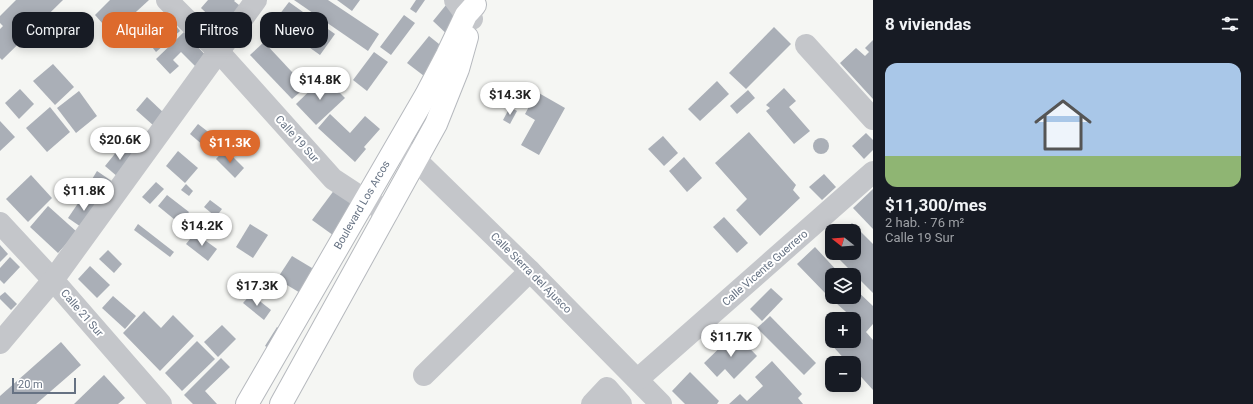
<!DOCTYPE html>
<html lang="es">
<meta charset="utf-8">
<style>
:root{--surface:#171b24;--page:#20242c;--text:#f1f3f6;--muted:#9ea1a6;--accent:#dd6a2c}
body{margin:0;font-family:Roboto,sans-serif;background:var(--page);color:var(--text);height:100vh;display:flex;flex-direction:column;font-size:15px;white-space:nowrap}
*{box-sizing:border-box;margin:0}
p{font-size:13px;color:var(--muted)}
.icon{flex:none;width:22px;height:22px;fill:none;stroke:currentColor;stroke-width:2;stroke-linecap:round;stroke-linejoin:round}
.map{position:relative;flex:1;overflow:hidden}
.side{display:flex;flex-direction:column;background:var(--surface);width:380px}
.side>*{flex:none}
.banner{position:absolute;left:12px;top:12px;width:380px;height:36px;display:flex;gap:8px}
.needle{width:26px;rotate:287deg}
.fabs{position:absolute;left:825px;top:224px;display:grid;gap:8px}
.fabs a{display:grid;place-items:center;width:36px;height:36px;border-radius:8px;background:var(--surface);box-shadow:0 2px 10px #0003;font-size:20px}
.scale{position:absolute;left:12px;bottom:10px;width:64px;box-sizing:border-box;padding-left:4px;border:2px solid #667283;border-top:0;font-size:11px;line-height:14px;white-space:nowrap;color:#667283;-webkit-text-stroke:3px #fff;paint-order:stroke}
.price{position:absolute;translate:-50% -34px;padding:0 9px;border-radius:14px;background:#fff;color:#222;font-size:13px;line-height:26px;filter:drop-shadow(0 1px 2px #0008)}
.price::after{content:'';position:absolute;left:50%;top:24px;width:12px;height:9px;margin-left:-6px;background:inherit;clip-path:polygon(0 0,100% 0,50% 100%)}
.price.selected{background:var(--accent);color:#fff}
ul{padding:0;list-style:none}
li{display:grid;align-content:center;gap:8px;height:212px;padding:0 12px}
li span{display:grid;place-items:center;height:124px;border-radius:12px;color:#555}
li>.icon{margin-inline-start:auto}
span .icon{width:72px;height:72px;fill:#fffc;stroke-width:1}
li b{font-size:17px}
h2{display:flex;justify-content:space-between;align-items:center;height:48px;padding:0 12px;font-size:17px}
.tag{padding:0 14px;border-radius:12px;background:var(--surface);box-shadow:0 2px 10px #0003;font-size:14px;line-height:36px}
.tag.selected{background:var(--accent);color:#fff}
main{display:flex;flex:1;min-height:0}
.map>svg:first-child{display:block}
</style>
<main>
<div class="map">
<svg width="873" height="404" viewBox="0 0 873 404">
<rect width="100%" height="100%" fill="#f5f6f3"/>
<g fill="#aaafb7">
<path d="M 16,0 L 63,0 L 2,60 L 0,58 L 0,29 L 3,26 L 0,23 L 0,16 Z"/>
<path d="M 110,0 L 149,0 L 112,34 L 95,15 Z"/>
<path d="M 208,0 L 235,0 L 234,1 L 244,9 L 224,30 L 201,8 Z"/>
<path d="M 294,0 L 328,0 L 379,34 L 368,51 Z"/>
<path d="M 337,0 L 360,0 L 352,11 Z"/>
<path d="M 416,0 L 425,0 L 416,13 L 410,9 Z"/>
<path d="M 289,2 L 310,17 L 287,48 L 266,32 Z"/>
<path d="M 446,5 L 459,20 L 451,38 L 433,21 Z"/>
<path d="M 404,15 L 415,23 L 391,55 L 380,47 Z"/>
<path d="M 170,18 L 180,31 L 156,52 L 146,39 Z"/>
<path d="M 312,18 L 335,34 L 320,55 L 306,45 L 315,32 L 307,26 Z"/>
<path d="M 774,27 L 791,44 L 746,89 L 729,73 Z"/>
<path d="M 184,32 L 209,59 L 200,71 L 181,52 L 173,60 L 179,66 L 170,74 L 156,59 Z"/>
<path d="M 429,36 L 449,52 L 428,79 L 407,63 Z"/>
<path d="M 873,40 L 873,99 L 840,63 L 856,48 L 865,56 L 869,52 L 865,48 Z"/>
<path d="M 264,42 L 306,87 L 292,99 L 250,55 Z"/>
<path d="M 374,52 L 388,62 L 367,91 L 353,80 Z"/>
<path d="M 53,64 L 74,87 L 55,105 L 33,81 Z"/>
<path d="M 324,77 L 345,98 L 316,125 L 296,104 Z"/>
<path d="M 717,81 L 729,94 L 700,121 L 688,109 Z"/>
<path d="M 784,88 L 796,101 L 789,107 L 810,131 L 794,144 L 766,111 L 770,108 L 766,105 Z"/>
<path d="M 20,89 L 34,104 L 19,119 L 5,103 Z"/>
<path d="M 748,90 L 755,98 L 737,114 L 730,106 Z"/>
<path d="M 79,91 L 97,116 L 76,133 L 57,108 Z"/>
<path d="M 537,92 L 565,108 L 539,155 L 521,145 L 535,120 L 525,114 Z"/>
<path d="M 147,97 L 165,114 L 154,126 L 136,110 Z"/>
<path d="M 50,107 L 70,132 L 47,152 L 26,128 Z"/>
<path d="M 510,107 L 517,111 L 510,124 L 503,120 Z"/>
<path d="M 330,114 L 350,133 L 365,116 L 380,129 L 364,147 L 366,149 L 355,162 L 318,128 Z"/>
<path d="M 0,121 L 15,137 L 0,151 Z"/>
<path d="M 198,124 L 220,141 L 211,152 L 190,134 Z"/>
<path d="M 749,132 L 796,185 L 793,190 L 800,198 L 760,236 L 736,210 L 747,199 L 715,163 Z"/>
<path d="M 866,133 L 873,140 L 873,150 L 864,159 L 852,146 Z"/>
<path d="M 663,136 L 678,153 L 664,166 L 648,149 Z"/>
<circle cx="821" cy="146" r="8"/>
<path d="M 122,145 L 136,156 L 118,177 L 105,166 Z"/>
<path d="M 225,149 L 244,168 L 235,178 L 216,159 Z"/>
<path d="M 178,151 L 198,168 L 185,183 L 166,166 Z"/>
<path d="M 684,157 L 702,178 L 687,192 L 669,171 Z"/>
<path d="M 97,171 L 113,182 L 102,199 L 86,189 Z"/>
<path d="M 824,174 L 836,187 L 822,200 L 809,187 Z"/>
<path d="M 31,175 L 52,198 L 28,222 L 6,199 Z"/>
<path d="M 156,182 L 164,189 L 150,204 L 142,197 Z"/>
<path d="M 186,184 L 193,191 L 189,196 L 181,190 Z"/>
<path d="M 335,189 L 360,208 L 337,238 L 312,220 Z"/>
<path d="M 873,189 L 873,229 L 853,208 Z"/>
<path d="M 167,195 L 189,212 L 180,224 L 158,206 Z"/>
<path d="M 83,196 L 99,207 L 84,229 L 68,218 Z"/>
<path d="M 210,200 L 222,209 L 216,217 L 204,207 Z"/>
<path d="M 48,206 L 77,232 L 58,253 L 30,227 Z"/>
<path d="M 724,217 L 748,243 L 737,253 L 713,227 Z"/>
<path d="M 852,223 L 873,244 L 873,293 L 833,253 L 854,253 L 854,231 L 843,231 Z"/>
<path d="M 138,224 L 174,252 L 170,257 L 134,230 Z"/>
<path d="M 250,224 L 268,235 L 253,258 L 236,247 Z"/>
<path d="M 195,233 L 217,249 L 208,261 L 186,244 Z"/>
<path d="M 0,245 L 8,254 L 0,262 Z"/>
<path d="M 815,247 L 841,275 L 832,275 L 832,297 L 854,297 L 854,288 L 873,306 L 873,324 L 866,332 L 873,340 L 873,390 L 854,369 L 854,363 L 848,363 L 829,342 L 832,339 L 832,341 L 854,341 L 854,319 L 827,295 L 797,264 Z"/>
<path d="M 108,250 L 122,264 L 114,273 L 99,259 Z"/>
<path d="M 292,256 L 322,274 L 307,297 L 277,279 Z"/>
<path d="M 10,257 L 20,267 L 4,284 L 0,280 L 0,268 Z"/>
<path d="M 90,266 L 110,285 L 97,298 L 78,279 Z"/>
<path d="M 771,288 L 783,299 L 762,321 L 750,309 Z"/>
<path d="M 5,292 L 17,304 L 11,310 L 0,299 L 0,296 Z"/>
<path d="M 251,294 L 271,310 L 264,320 L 243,303 Z"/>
<path d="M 113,296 L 136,316 L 125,329 L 102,308 Z"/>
<path d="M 144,311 L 161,328 L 173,315 L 194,336 L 160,371 L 123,333 Z"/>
<path d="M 770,316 L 816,363 L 804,375 L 757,328 Z"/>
<path d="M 222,325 L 236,339 L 218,357 L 204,342 Z"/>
<path d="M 277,327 L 286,333 L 274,351 L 265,346 Z"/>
<path d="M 735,333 L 757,356 L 734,379 L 725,369 L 717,377 L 704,363 Z"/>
<path d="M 197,341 L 215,359 L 182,391 L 165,373 Z"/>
<path d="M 61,342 L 81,365 L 36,404 L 0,404 L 0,396 Z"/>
<path d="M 221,358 L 230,367 L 205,391 L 217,404 L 193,404 L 184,395 Z"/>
<path d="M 772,361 L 802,394 L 798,398 L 803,404 L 729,404 L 740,394 L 747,401 L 763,386 L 755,377 Z"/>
<path d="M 690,372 L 719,401 L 717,404 L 685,404 L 672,391 Z"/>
<path d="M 104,375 L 125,398 L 118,404 L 74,404 Z"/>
</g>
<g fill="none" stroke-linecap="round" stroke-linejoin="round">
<defs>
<g id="secondary">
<path d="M 247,404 L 426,95 L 447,55 L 466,15 L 475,5"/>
<path d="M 281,404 L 436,124 L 458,69 L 467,37"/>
</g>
</defs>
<use href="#secondary" stroke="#b6b9be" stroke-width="24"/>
<g stroke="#c4c6ca" stroke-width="22">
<path d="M 167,0 L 218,51 L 333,179 L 365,200 L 388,212"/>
<path d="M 455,0 L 466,15 L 472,19"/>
<path d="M 806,45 L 873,119"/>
<path d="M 396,147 L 415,159 L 530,271 L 661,404"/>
<path d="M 0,223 L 53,280 L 161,404"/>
<path d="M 424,375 L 530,271"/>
<path d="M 638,379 L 873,172"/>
<path d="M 592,404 L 607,388 L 621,404"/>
</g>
<path stroke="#c4c6ca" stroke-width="22" d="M 0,343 L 53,280 L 256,0"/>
<use href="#secondary" stroke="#fff" stroke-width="22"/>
</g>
<g text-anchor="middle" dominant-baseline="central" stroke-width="4" stroke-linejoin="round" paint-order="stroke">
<g font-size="11" fill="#667283" stroke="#fff">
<text transform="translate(297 139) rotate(48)">Calle 19 Sur</text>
<text transform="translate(362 205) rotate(-60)">Boulevard Los Arcos</text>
<text transform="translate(765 268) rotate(-41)">Calle Vicente Guerrero</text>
<text transform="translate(531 273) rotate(45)">Calle Sierra del Ajusco</text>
<text transform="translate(82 313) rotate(49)">Calle 21 Sur</text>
</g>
</g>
</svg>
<div class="fabs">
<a><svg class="needle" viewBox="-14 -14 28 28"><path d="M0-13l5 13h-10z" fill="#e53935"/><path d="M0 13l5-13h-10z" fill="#9ea1a6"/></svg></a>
<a><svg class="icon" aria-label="layers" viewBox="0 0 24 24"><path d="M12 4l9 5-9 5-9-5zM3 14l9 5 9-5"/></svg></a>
<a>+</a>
<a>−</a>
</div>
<div class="scale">20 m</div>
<b class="price" style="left:320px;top:101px">$14.8K</b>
<b class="price" style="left:510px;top:116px">$14.3K</b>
<b class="price" style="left:120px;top:161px">$20.6K</b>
<b class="price selected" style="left:230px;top:164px">$11.3K</b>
<b class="price" style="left:84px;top:212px">$11.8K</b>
<b class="price" style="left:202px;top:247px">$14.2K</b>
<b class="price" style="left:257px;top:307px">$17.3K</b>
<b class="price" style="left:731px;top:358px">$11.7K</b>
<div class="banner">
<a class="tag">Comprar</a>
<a class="tag selected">Alquilar</a>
<a class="tag">Filtros</a>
<a class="tag">Nuevo</a>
</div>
</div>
<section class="side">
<h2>8 viviendas<svg class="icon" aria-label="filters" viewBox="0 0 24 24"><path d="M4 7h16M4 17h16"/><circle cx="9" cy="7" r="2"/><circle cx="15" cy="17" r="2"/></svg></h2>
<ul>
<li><span style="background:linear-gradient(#a9c7e8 75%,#8fb573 0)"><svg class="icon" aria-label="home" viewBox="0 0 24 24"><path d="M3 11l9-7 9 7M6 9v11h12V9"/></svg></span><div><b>$11,300/mes</b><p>2 hab. · 76 m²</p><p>Calle 19 Sur</p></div></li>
</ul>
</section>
</main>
